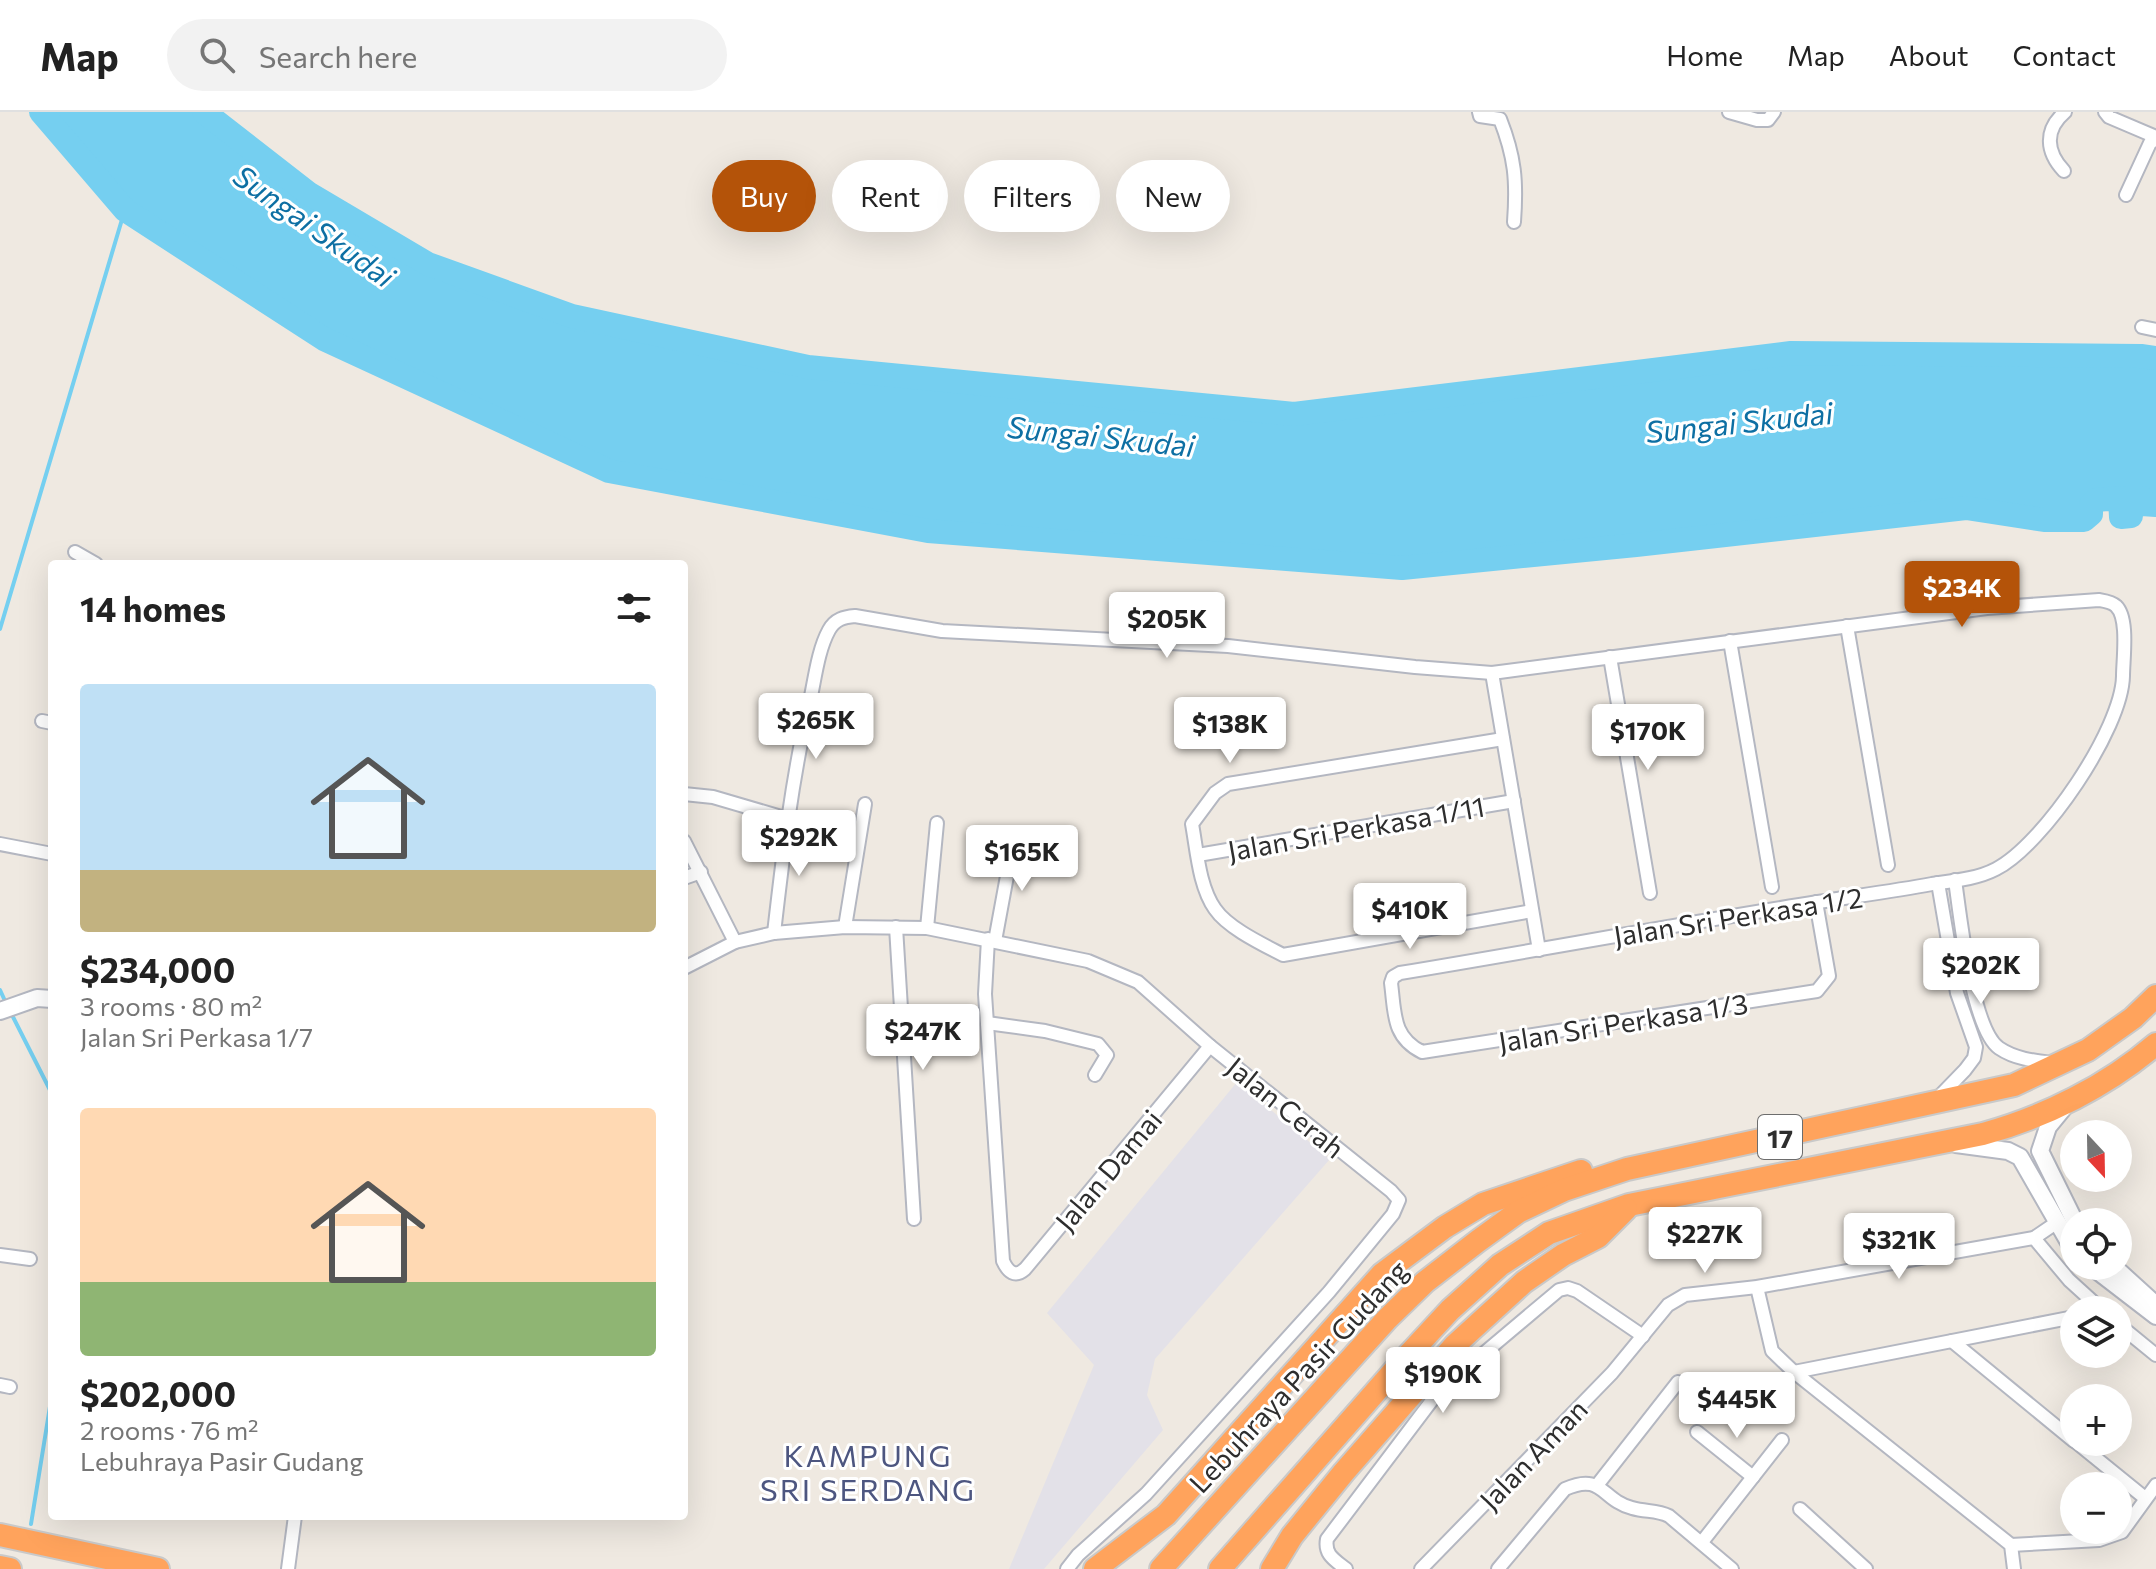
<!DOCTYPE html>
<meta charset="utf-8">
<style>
:root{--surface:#fff;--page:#f2f2f2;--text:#222;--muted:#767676;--line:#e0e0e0;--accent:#b45309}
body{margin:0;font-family:Commissioner,sans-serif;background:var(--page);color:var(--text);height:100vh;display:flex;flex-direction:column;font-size:30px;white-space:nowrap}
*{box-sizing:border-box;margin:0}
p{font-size:26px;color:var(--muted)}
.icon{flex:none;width:44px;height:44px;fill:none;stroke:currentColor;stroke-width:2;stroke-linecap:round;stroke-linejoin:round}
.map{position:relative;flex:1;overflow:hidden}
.drawer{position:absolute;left:48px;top:448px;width:640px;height:960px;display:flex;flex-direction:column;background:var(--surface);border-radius:8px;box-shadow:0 8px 32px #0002}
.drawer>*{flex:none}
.hud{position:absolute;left:712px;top:48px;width:760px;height:72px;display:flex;gap:16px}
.needle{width:52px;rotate:158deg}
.controls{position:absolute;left:2060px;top:1008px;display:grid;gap:16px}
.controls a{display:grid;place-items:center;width:72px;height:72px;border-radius:50%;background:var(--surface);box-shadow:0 8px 32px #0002;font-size:40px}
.price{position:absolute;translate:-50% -68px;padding:0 18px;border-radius:8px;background:#fff;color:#222;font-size:26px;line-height:52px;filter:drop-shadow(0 2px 4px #0008)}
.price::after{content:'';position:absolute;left:50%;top:48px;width:24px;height:18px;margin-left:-12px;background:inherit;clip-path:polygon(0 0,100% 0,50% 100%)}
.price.selected{background:var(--accent);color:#fff}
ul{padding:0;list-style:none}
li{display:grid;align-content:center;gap:16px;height:424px;padding:0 32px}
li span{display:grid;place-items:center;height:248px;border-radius:8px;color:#555}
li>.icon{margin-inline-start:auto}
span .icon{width:144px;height:144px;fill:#fffc;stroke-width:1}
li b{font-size:34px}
h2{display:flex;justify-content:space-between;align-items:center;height:96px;padding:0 32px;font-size:34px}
.chip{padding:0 28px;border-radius:36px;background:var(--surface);box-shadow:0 8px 32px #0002;font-size:28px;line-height:72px}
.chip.selected{background:var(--accent);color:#fff}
header{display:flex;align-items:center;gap:48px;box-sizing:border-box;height:112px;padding:0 40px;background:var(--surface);border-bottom:2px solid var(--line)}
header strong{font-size:38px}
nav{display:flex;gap:44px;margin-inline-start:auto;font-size:28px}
.search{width:560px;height:72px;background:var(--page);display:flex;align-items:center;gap:20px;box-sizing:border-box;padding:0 28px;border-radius:44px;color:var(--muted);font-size:30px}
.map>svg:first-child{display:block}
</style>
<header>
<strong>Map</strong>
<div class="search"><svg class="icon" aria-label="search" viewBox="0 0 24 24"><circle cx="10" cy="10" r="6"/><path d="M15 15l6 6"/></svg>Search here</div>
<nav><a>Home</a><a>Map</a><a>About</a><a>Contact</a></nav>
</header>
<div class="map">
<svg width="2156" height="1457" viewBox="0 0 2156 1457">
<rect width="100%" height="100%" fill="#efe9e1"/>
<path fill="#e3e1e8" d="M 1237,970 L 1330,1047 L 1155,1247 L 1147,1283 L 1163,1318 L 1044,1457 L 1009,1457 L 1094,1253 L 1047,1201 Z"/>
<path fill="#75cff0" d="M 41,0 L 204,0 L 308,81 L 428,152 L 572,204 L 808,255 L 1294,302 L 1791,241 L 2141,244 L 2156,246 L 2156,393 L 2142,392 L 2142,386 L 2131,386 L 2131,404 L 2121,405 L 2120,386 L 2096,388 L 2091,393 L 2091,402 L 2084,408 L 2044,408 L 1966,396 L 1636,433 L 1402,456 L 928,419 L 609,359 L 324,227 L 125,98 Z"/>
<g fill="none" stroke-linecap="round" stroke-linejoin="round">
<g stroke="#75cff0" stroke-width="4">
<path d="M 0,517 L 126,94"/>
<path d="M 0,878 L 6,891"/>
<path d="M 10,899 L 52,982"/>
<path d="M 31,1412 L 52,1282"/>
</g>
<g stroke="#75cff0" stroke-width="24">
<path d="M 41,0 L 125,98 L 324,227 L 609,359 L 928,419 L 1402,456 L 1636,433 L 1966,396 L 2044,408 L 2084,408 L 2091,402 L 2091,393 L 2096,388 L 2120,386 L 2121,405 L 2131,404 L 2130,386 L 2142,386 L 2142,392 L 2156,393"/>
<path d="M 204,0 L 308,81 L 428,152 L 572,204 L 808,255 L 1294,302 L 1791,241 L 2141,244 L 2156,246"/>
</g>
<defs>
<g id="street">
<path d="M 1479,0 L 1480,4 L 1500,7 C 1515,45 1517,69 1514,110"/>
<path d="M 1729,0 L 1757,8 L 1768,8 L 1774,0"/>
<path d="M 2105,0 L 2109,5 L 2156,25"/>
<path d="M 2064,59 C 2046,40 2044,18 2065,0"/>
<path d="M 2126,83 L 2150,31 L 2156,27"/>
<path d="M 2142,215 L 2156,218"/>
<path d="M 75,440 L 96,452"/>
<path d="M 1847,514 L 1888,753"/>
<path d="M 1730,529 L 1772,775"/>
<path d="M 1610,545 L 1650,781"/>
<path d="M 1492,561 L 1539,838"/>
<path d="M 42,609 L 52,611"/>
<path d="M 1503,627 L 1228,672 L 1215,681 L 1192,712 C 1197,739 1199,774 1215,797 C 1228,816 1262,832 1283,843 L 1532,799"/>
<path d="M 684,682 L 713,685 L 788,707"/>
<path d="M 684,729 L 735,830"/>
<path d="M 0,732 L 52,742"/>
<path d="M 1198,743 L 1514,689"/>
<path d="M 684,766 L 701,760"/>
<path d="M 1955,768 C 1960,803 1972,917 1999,936 C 2015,947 2035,949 2053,951"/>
<path d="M 845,815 L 865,692"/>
<path d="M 896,815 L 914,1107"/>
<path d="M 927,816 L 937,711"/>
<path d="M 774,821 C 783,743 792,665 810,589 C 815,566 818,538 829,518 C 835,507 844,505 855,504 L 942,519 L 1228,534 L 1415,555 L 1492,561 L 1987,496 L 2099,488 C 2105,489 2112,490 2116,494 C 2129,506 2123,547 2123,564 C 2122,617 2043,733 1996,757 C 1977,767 1953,769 1932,772 C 1894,779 1856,784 1818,790 C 1679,812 1539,838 1400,861 L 1393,865 L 1391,871 C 1395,901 1392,925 1422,940 L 1817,879 L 1829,864 L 1816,790"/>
<path d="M 988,827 L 985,882 L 1003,1149 C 1008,1160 1015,1166 1025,1157 L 1210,934"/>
<path d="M 995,829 L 1014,726"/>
<path d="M 684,856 L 735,830 L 774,821 L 845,815 L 927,816 L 1088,849 L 1138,870 L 1210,934 L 1391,1079 L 1399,1088 L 1393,1102 L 1329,1180 L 1146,1382 L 1078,1443 L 1067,1457"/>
<path d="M 987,911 L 1045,919 L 1098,932 L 1107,943 L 1095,963"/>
<path d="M 1934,990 L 1965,958 L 1974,946 L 1976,935 L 1957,881 L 1938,771"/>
<path d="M 2034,1126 L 2069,1168 L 2102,1198"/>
<path d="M 0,1143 L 30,1147"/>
<path d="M 1757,1175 L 1772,1239 L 1794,1260 L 2011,1433 L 2014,1457"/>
<path d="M 2118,1212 L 2156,1243"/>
<path d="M 1952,1229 L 2074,1329"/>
<path d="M 1794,1260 L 2074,1205"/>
<path d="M 0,1273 L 10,1275"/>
<path d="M 1697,1320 L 1753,1365"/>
<path d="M 2076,1330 L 2145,1386"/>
<path d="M 1598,1372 L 1678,1270"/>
<path d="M 1800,1397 L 1866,1457"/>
<path d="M 1702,1430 L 1782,1328"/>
<path d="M 2011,1433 L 2099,1428 L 2122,1420 L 2156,1373"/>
<path d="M 288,1457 L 295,1404"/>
<path d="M 1346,1457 C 1335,1448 1324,1443 1327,1427 L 1439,1279 L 1559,1178 L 1568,1176 L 1577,1179 L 1643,1224"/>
<path d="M 1421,1457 L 1612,1261 L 1668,1193 L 1685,1183 L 1757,1175 L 2034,1126 L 2056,1111"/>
<path d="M 1498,1457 L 1565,1377 C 1603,1360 1601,1388 1632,1396 C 1646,1400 1657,1398 1669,1404 L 1732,1457"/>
</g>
<g id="secondary">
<path d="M 0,899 L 37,886 L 52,887"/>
<path d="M 2066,993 L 2048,1015 L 2040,1039 L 2075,1110"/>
<path d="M 1956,1032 L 2008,1039 L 2020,1045 L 2074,1139"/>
<path d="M 2091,1154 L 2156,1204"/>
<path d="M 2113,1154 L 2156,1193"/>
</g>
<g id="highway">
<path d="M 0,1423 L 158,1457"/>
<path d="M 0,1455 L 10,1457"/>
<path d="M 1095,1457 L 1166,1403 L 1382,1162 L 1445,1115 L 1483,1092 L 1581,1059"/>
<path d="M 1161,1457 L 1387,1207 L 1425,1170 L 1478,1129 L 1518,1100 L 1564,1078 L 1627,1057 L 2014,973 L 2088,938 L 2133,906 L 2156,884"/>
<path d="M 1220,1457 L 1400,1252 L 1450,1198 L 1500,1153 L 1549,1121 L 1629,1093 L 1983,1022 C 2045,1005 2107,974 2156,932"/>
<path d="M 1272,1457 L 1292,1424 L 1344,1360 L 1455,1233 L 1524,1170 L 1563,1143 L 1598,1125 L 1626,1097"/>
</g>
</defs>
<use href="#street" stroke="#b4b7c1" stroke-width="16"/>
<use href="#secondary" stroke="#b4b7c1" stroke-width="20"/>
<use href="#highway" stroke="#c9c9c9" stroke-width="26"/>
<use href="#street" stroke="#fff" stroke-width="12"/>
<use href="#secondary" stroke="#fff" stroke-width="16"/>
<use href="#highway" stroke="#ffa35c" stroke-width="22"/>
</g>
<g text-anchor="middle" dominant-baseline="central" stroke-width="6" stroke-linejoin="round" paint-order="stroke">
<rect fill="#fff" stroke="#6d6d6d" stroke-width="2" x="1758" y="1003" width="44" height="44" rx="6"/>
<g font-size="26" font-weight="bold" fill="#2e2e2e">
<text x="1780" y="1025">17</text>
</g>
<g font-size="28" fill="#2e2e2e" stroke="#fff">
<text transform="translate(1356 716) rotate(-10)">Jalan Sri Perkasa 1/11</text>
<text transform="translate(1738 804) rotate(-9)">Jalan Sri Perkasa 1/2</text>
<text transform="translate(1623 910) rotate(-9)">Jalan Sri Perkasa 1/3</text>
<text transform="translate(1286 995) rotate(39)">Jalan Cerah</text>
<text transform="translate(1108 1058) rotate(-50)">Jalan Damai</text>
<text transform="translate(1298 1264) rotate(-47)">Lebuhraya Pasir Gudang</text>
<text transform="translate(1533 1342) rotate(-46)">Jalan Aman</text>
</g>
<g font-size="30" font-style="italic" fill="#0d6fa3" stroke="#fff">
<text transform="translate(315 113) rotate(35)">Sungai Skudai</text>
<text transform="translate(1739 309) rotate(-6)">Sungai Skudai</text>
<text transform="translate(1101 323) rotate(6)">Sungai Skudai</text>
</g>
<g font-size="30" letter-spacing="2" fill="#4d5680" stroke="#fff">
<text x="868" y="1342">KAMPUNG<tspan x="868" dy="34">SRI SERDANG</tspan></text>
</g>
</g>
</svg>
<div class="controls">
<a><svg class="needle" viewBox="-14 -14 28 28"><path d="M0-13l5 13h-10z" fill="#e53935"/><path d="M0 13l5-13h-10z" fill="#767676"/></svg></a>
<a><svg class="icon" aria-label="locate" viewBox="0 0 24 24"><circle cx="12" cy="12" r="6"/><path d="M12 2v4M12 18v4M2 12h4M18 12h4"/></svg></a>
<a><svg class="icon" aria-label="layers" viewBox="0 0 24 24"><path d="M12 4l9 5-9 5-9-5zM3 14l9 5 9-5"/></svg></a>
<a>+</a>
<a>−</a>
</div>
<b class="price selected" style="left:1962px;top:517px">$234K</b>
<b class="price" style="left:1167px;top:548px">$205K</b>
<b class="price" style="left:816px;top:649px">$265K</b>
<b class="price" style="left:1230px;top:653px">$138K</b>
<b class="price" style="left:1648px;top:660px">$170K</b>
<b class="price" style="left:799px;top:766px">$292K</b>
<b class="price" style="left:1022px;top:781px">$165K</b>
<b class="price" style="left:1410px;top:839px">$410K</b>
<b class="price" style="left:1981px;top:894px">$202K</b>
<b class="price" style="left:923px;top:960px">$247K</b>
<b class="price" style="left:1705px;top:1163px">$227K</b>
<b class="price" style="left:1899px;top:1169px">$321K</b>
<b class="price" style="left:1443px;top:1303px">$190K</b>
<b class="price" style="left:1737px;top:1328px">$445K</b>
<div class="hud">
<a class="chip selected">Buy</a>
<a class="chip">Rent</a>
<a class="chip">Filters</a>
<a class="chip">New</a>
</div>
<section class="drawer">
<h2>14 homes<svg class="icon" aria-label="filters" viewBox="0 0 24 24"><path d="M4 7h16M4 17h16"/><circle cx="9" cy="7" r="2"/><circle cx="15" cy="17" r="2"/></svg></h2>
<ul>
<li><span style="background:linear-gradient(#bfe0f5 75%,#c2b280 0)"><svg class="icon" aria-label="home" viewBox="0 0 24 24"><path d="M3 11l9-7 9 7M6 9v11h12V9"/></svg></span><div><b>$234,000</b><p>3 rooms · 80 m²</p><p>Jalan Sri Perkasa 1/7</p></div></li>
<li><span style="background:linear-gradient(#ffd9b3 70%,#8fb573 0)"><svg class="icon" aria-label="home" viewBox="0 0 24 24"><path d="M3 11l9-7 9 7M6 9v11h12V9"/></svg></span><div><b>$202,000</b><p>2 rooms · 76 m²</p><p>Lebuhraya Pasir Gudang</p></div></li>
</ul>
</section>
</div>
